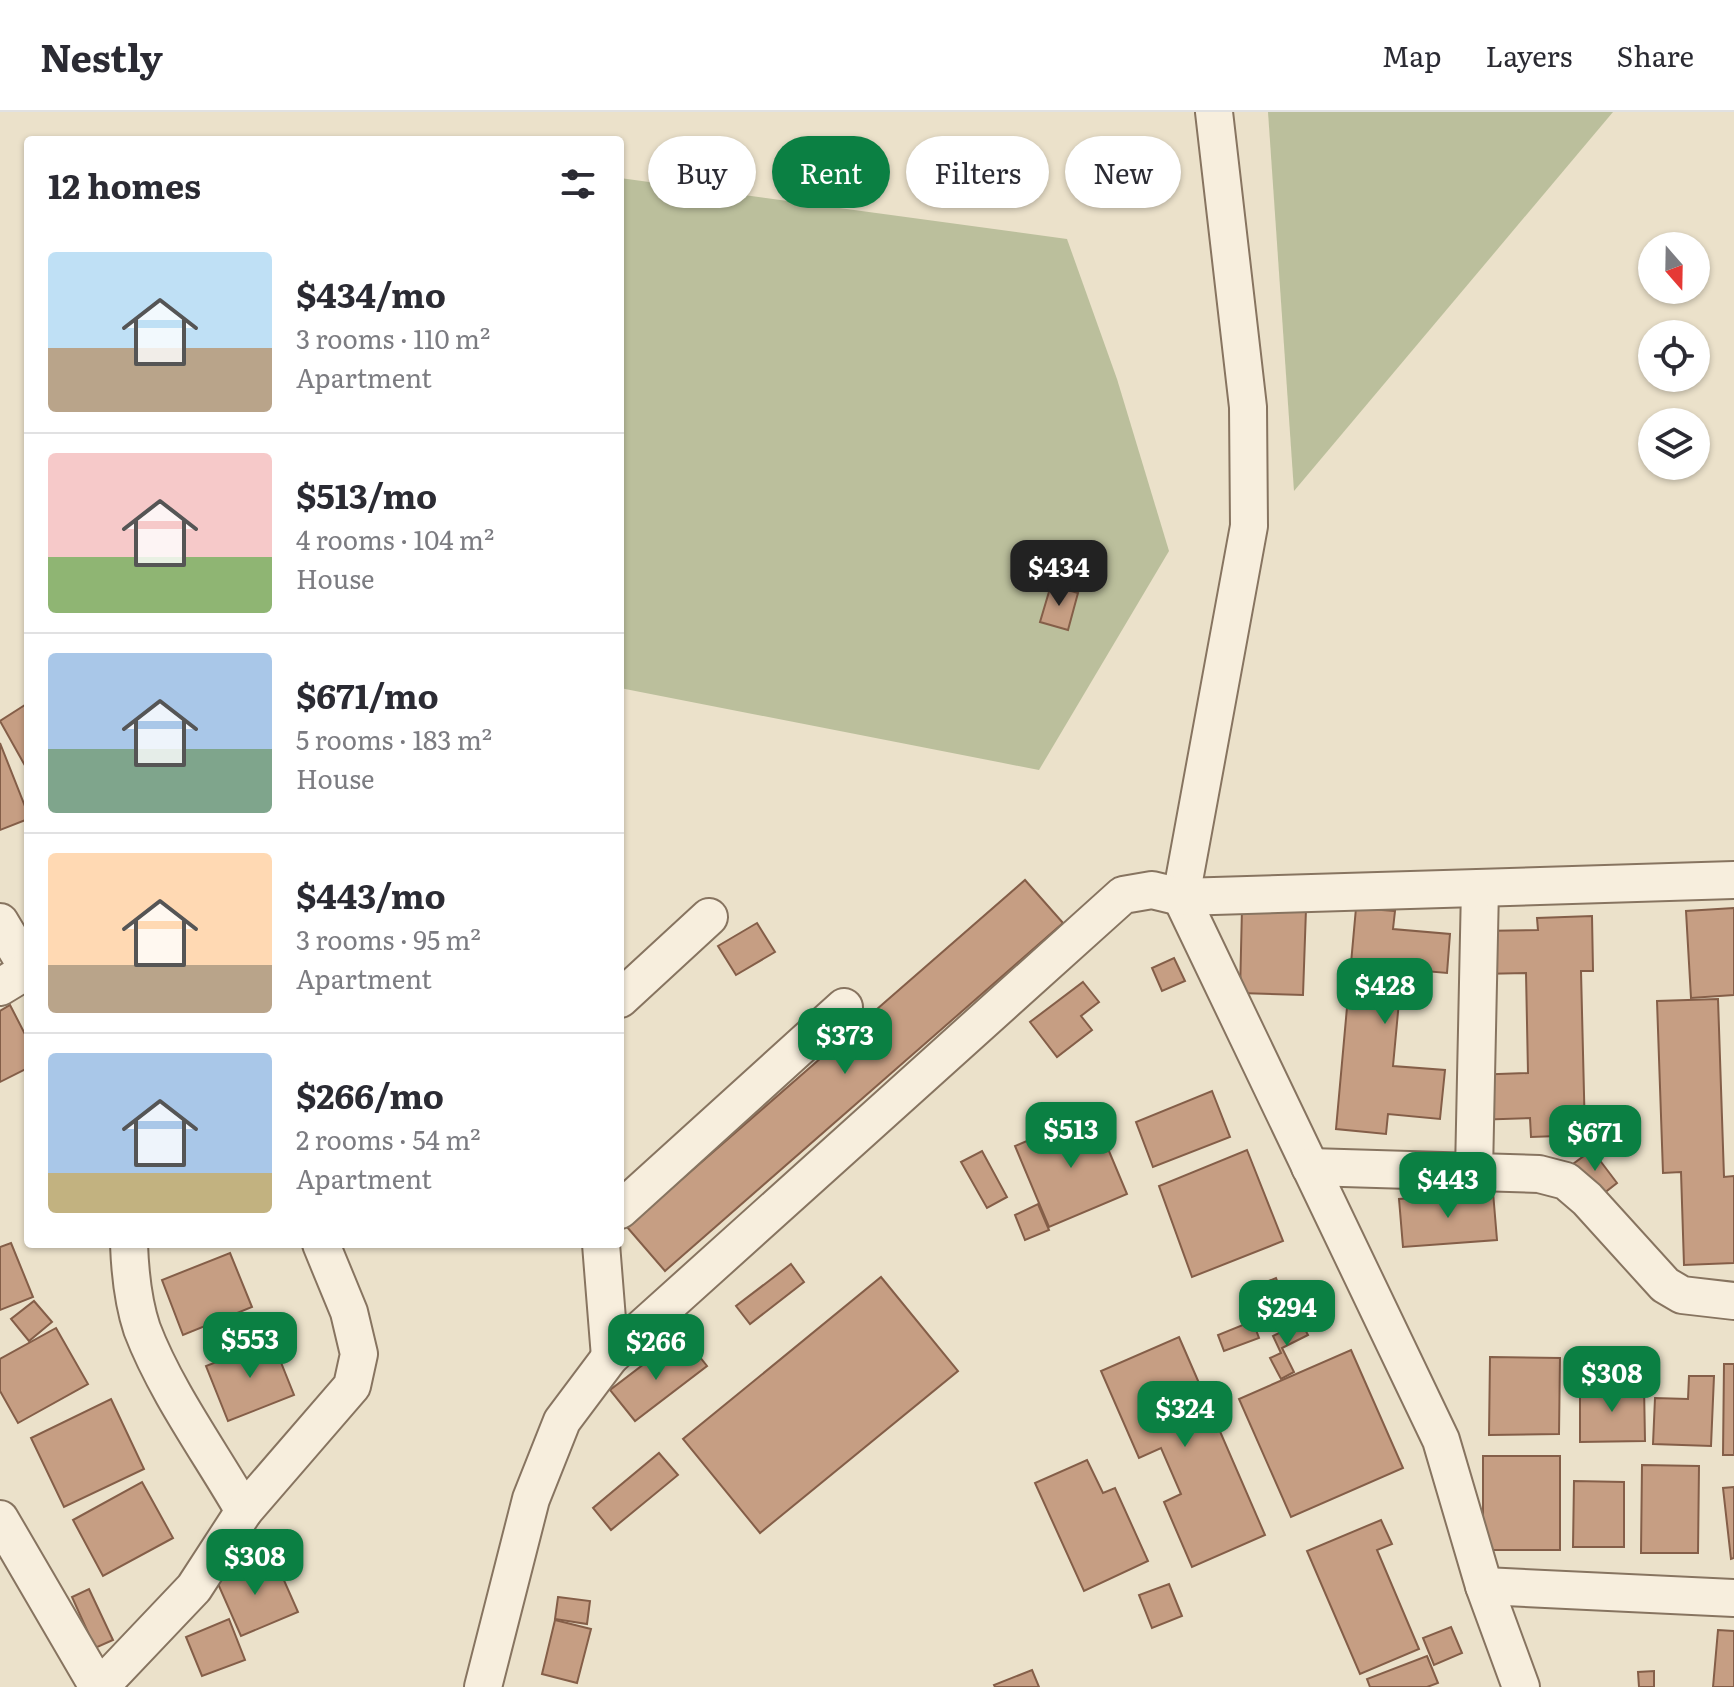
<!DOCTYPE html>
<meta charset="utf-8">
<style>
:root{--surface:#fff;--page:#f7f7f7;--text:#2b2b33;--muted:#7c7c81;--line:#e1e1e2;--accent:#0b8043}
body{margin:0;font-family:Literata,serif;background:var(--page);color:var(--text);height:100vh;display:flex;flex-direction:column;font-size:30px;white-space:nowrap}
*{box-sizing:border-box;margin:0}
p{font-size:26px;color:var(--muted)}
.icon{flex:none;width:44px;height:44px;fill:none;stroke:currentColor;stroke-width:2;stroke-linecap:round;stroke-linejoin:round}
.map{position:relative;flex:1;overflow:hidden}
.sheet{position:absolute;left:24px;top:24px;width:600px;height:1112px;display:flex;flex-direction:column;background:var(--surface);border-radius:8px;box-shadow:0 2px 6px #0004}
.sheet>*{flex:none}
.top-card{position:absolute;left:648px;top:24px;width:760px;height:72px;display:flex;gap:16px}
.needle{width:52px;rotate:160deg}
.fabs{position:absolute;left:1638px;top:120px;display:grid;gap:16px}
.fabs a{display:grid;place-items:center;width:72px;height:72px;border-radius:50%;background:var(--surface);box-shadow:0 2px 6px #0004;font-size:40px}
.price{position:absolute;translate:-50% -68px;padding:0 18px;border-radius:16px;background:var(--accent);color:#fff;font-size:26px;line-height:52px;filter:drop-shadow(0 2px 4px #0008)}
.price::after{content:'';position:absolute;left:50%;top:48px;width:24px;height:18px;margin-left:-12px;background:inherit;clip-path:polygon(0 0,100% 0,50% 100%)}
.price.on{background:#222;color:#fff}
ul{padding:0;list-style:none}
li{display:flex;align-items:center;gap:24px;height:200px;padding:0 24px}
li+li{border-top:2px solid var(--line)}
li span{display:grid;place-items:center;flex:none;width:224px;height:160px;border-radius:8px;color:#555}
li>.icon{margin-inline-start:auto}
span .icon{width:96px;height:96px;fill:#fffc;stroke-width:1}
li b{font-size:34px}
h2{display:flex;justify-content:space-between;align-items:center;height:96px;padding:0 24px;font-size:34px}
.chip{padding:0 28px;border-radius:36px;background:var(--surface);box-shadow:0 2px 6px #0004;font-size:28px;line-height:72px}
.chip.on{background:var(--accent);color:#fff}
header{display:flex;align-items:center;gap:48px;box-sizing:border-box;height:112px;padding:0 40px;background:var(--surface);border-bottom:2px solid var(--line)}
header strong{font-size:38px}
nav{display:flex;gap:44px;margin-inline-start:auto;font-size:28px}
.map>svg:first-child{display:block}
</style>
<header>
<strong>Nestly</strong>
<nav><a>Map</a><a>Layers</a><a>Share</a></nav>
</header>
<div class="map">
<svg width="1734" height="1575" viewBox="0 0 1734 1575">
<rect width="100%" height="100%" fill="#ebe1ca"/>
<g fill="#bbbf9c">
<path d="M 1268,0 L 1613,0 L 1294,379 Z"/>
<path d="M 620,66 L 1067,127 L 1117,267 L 1169,439 L 1039,658 L 620,576 Z"/>
</g>
<g fill="#c69e83" stroke="#845e48" stroke-width="2">
<path d="M 1051,473 L 1078,481 L 1068,518 L 1040,510 Z"/>
<path d="M 28,591 L 28,659 L 0,609 Z"/>
<path d="M 0,631 L 28,702 L 28,707 L 0,718 Z"/>
<path d="M 1025,768 L 1063,811 L 665,1159 L 627,1115 Z"/>
<path d="M 1242,796 L 1306,797 L 1303,883 L 1240,881 Z"/>
<path d="M 1356,796 L 1395,799 L 1393,817 L 1450,822 L 1447,861 L 1402,857 L 1393,954 L 1445,958 L 1440,1007 L 1388,1002 L 1386,1022 L 1336,1017 Z"/>
<path d="M 1734,796 L 1734,883 L 1691,886 L 1686,799 Z"/>
<path d="M 1592,804 L 1593,859 L 1581,859 L 1585,1023 L 1531,1025 L 1530,1006 L 1473,1008 L 1472,963 L 1528,961 L 1526,861 L 1480,862 L 1478,819 L 1538,818 L 1537,806 Z"/>
<path d="M 757,811 L 775,840 L 736,863 L 718,834 Z"/>
<path d="M 1174,846 L 1185,869 L 1162,879 L 1152,856 Z"/>
<path d="M 1083,870 L 1099,890 L 1081,904 L 1092,918 L 1057,945 L 1030,910 Z"/>
<path d="M 1718,887 L 1724,1065 L 1734,1064 L 1734,1151 L 1684,1153 L 1681,1060 L 1663,1061 L 1657,889 Z"/>
<path d="M 10,893 L 28,928 L 28,956 L 0,970 L 0,899 Z"/>
<path d="M 1212,979 L 1230,1025 L 1153,1055 L 1136,1010 Z"/>
<path d="M 1093,1001 L 1127,1082 L 1049,1115 L 1015,1034 Z"/>
<path d="M 1247,1038 L 1283,1129 L 1192,1165 L 1159,1074 Z"/>
<path d="M 1592,1038 L 1617,1071 L 1599,1085 L 1573,1052 Z"/>
<path d="M 982,1039 L 1007,1085 L 987,1096 L 961,1050 Z"/>
<path d="M 1493,1080 L 1497,1128 L 1403,1135 L 1399,1087 Z"/>
<path d="M 1038,1092 L 1049,1118 L 1025,1128 L 1015,1103 Z"/>
<path d="M 11,1131 L 33,1185 L 0,1198 L 0,1135 Z"/>
<path d="M 230,1141 L 252,1195 L 183,1223 L 162,1168 Z"/>
<path d="M 791,1152 L 804,1170 L 750,1212 L 736,1194 Z"/>
<path d="M 881,1165 L 958,1259 L 760,1421 L 683,1327 Z"/>
<path d="M 1276,1166 L 1288,1196 L 1253,1210 L 1259,1226 L 1224,1239 L 1218,1223 L 1253,1209 L 1242,1180 Z"/>
<path d="M 34,1189 L 52,1210 L 29,1229 L 11,1207 Z"/>
<path d="M 1301,1210 L 1308,1223 L 1282,1236 L 1294,1260 L 1281,1267 L 1270,1246 L 1281,1241 L 1273,1224 Z"/>
<path d="M 56,1216 L 88,1272 L 18,1311 L 0,1279 L 0,1247 Z"/>
<path d="M 1179,1225 L 1265,1423 L 1192,1455 L 1164,1390 L 1181,1382 L 1161,1336 L 1139,1346 L 1101,1259 Z"/>
<path d="M 272,1228 L 294,1283 L 228,1309 L 206,1254 Z"/>
<path d="M 665,1236 L 678,1252 L 695,1239 L 707,1254 L 635,1309 L 610,1278 Z"/>
<path d="M 1351,1238 L 1403,1356 L 1291,1405 L 1239,1287 Z"/>
<path d="M 1490,1245 L 1560,1246 L 1559,1322 L 1489,1323 Z"/>
<path d="M 1724,1252 L 1734,1252 L 1734,1343 L 1723,1343 Z"/>
<path d="M 1689,1264 L 1714,1264 L 1711,1334 L 1653,1332 L 1655,1286 L 1688,1287 Z"/>
<path d="M 1644,1274 L 1645,1329 L 1580,1330 L 1580,1275 Z"/>
<path d="M 111,1287 L 144,1357 L 64,1395 L 31,1326 Z"/>
<path d="M 659,1341 L 678,1363 L 611,1418 L 593,1396 Z"/>
<rect x="1483" y="1344" width="77" height="94"/>
<path d="M 1087,1348 L 1103,1381 L 1115,1376 L 1148,1449 L 1084,1479 L 1035,1371 Z"/>
<path d="M 1642,1353 L 1699,1354 L 1698,1441 L 1641,1441 Z"/>
<path d="M 1574,1369 L 1624,1370 L 1624,1435 L 1573,1435 Z"/>
<path d="M 142,1370 L 173,1426 L 103,1464 L 73,1408 Z"/>
<path d="M 1734,1375 L 1734,1446 L 1731,1447 L 1723,1376 Z"/>
<path d="M 1381,1408 L 1392,1432 L 1377,1438 L 1419,1537 L 1360,1562 L 1307,1439 Z"/>
<path d="M 253,1448 L 261,1465 L 279,1457 L 298,1500 L 241,1524 L 215,1465 Z"/>
<path d="M 1169,1472 L 1182,1504 L 1152,1516 L 1139,1483 Z"/>
<path d="M 89,1477 L 113,1528 L 95,1536 L 72,1485 Z"/>
<path d="M 558,1485 L 590,1489 L 587,1512 L 555,1507 Z"/>
<path d="M 229,1507 L 245,1548 L 202,1564 L 186,1525 Z"/>
<path d="M 555,1508 L 591,1517 L 577,1571 L 542,1562 Z"/>
<path d="M 1451,1515 L 1462,1541 L 1434,1553 L 1423,1526 Z"/>
<path d="M 1718,1518 L 1734,1519 L 1734,1575 L 1713,1575 Z"/>
<path d="M 1427,1544 L 1438,1571 L 1427,1575 L 1370,1575 L 1367,1567 Z"/>
<path d="M 1032,1558 L 1039,1575 L 995,1575 L 994,1573 Z"/>
<path d="M 1654,1559 L 1654,1575 L 1639,1575 L 1638,1560 Z"/>
</g>
<g fill="none" stroke-linecap="round" stroke-linejoin="round">
<defs>
<g id="minor">
<path d="M 1214,0 L 1248,295 L 1249,414 L 1181,785 L 1441,1328 L 1484,1474 L 1521,1575"/>
<path d="M 0,810 L 28,857"/>
<path d="M 0,875 L 28,858"/>
<path d="M 620,887 L 709,805"/>
<path d="M 1310,1055 L 1539,1062 L 1566,1069 L 1587,1087 L 1665,1173 L 1682,1183 L 1734,1189"/>
<path d="M 1474,1060 L 1480,776"/>
<path d="M 620,1098 L 844,895"/>
<path d="M 129,1132 C 130,1160 133,1190 142,1217 C 166,1280 210,1340 244,1399"/>
<path d="M 601,1132 L 610,1245"/>
<path d="M 0,1407 L 98,1575"/>
<path d="M 1484,1474 L 1734,1486"/>
<path d="M 100,1575 L 194,1476 L 244,1399 L 352,1274 L 359,1242 L 349,1200 L 321,1132"/>
<path d="M 483,1575 L 531,1387 L 562,1309 L 610,1245 L 1123,783 L 1152,778 L 1181,785 L 1734,768"/>
</g>
</defs>
<use href="#minor" stroke="#877460" stroke-width="40"/>
<use href="#minor" stroke="#f7eedd" stroke-width="36"/>
</g>
</svg>
<div class="fabs">
<a><svg class="needle" viewBox="-14 -14 28 28"><path d="M0-13l5 13h-10z" fill="#e53935"/><path d="M0 13l5-13h-10z" fill="#7c7c81"/></svg></a>
<a><svg class="icon" aria-label="locate" viewBox="0 0 24 24"><circle cx="12" cy="12" r="6"/><path d="M12 2v4M12 18v4M2 12h4M18 12h4"/></svg></a>
<a><svg class="icon" aria-label="layers" viewBox="0 0 24 24"><path d="M12 4l9 5-9 5-9-5zM3 14l9 5 9-5"/></svg></a>
</div>
<b class="price on" style="left:1059px;top:496px">$434</b>
<b class="price" style="left:1385px;top:914px">$428</b>
<b class="price" style="left:845px;top:964px">$373</b>
<b class="price" style="left:1071px;top:1058px">$513</b>
<b class="price" style="left:1595px;top:1061px">$671</b>
<b class="price" style="left:1448px;top:1108px">$443</b>
<b class="price" style="left:1287px;top:1236px">$294</b>
<b class="price" style="left:250px;top:1268px">$553</b>
<b class="price" style="left:656px;top:1270px">$266</b>
<b class="price" style="left:1612px;top:1302px">$308</b>
<b class="price" style="left:1185px;top:1337px">$324</b>
<b class="price" style="left:255px;top:1485px">$308</b>
<div class="top-card">
<a class="chip">Buy</a>
<a class="chip on">Rent</a>
<a class="chip">Filters</a>
<a class="chip">New</a>
</div>
<section class="sheet">
<h2>12 homes<svg class="icon" aria-label="filters" viewBox="0 0 24 24"><path d="M4 7h16M4 17h16"/><circle cx="9" cy="7" r="2"/><circle cx="15" cy="17" r="2"/></svg></h2>
<ul>
<li><span style="background:linear-gradient(#bfe0f5 60%,#b9a48a 0)"><svg class="icon" aria-label="home" viewBox="0 0 24 24"><path d="M3 11l9-7 9 7M6 9v11h12V9"/></svg></span><div><b>$434/mo</b><p>3 rooms · 110 m²</p><p>Apartment</p></div></li>
<li><span style="background:linear-gradient(#f6c9c9 65%,#8fb573 0)"><svg class="icon" aria-label="home" viewBox="0 0 24 24"><path d="M3 11l9-7 9 7M6 9v11h12V9"/></svg></span><div><b>$513/mo</b><p>4 rooms · 104 m²</p><p>House</p></div></li>
<li><span style="background:linear-gradient(#a9c7e8 60%,#7fa58c 0)"><svg class="icon" aria-label="home" viewBox="0 0 24 24"><path d="M3 11l9-7 9 7M6 9v11h12V9"/></svg></span><div><b>$671/mo</b><p>5 rooms · 183 m²</p><p>House</p></div></li>
<li><span style="background:linear-gradient(#ffd9b3 70%,#b9a48a 0)"><svg class="icon" aria-label="home" viewBox="0 0 24 24"><path d="M3 11l9-7 9 7M6 9v11h12V9"/></svg></span><div><b>$443/mo</b><p>3 rooms · 95 m²</p><p>Apartment</p></div></li>
<li><span style="background:linear-gradient(#a9c7e8 75%,#c2b280 0)"><svg class="icon" aria-label="home" viewBox="0 0 24 24"><path d="M3 11l9-7 9 7M6 9v11h12V9"/></svg></span><div><b>$266/mo</b><p>2 rooms · 54 m²</p><p>Apartment</p></div></li>
</ul>
</section>
</div>
